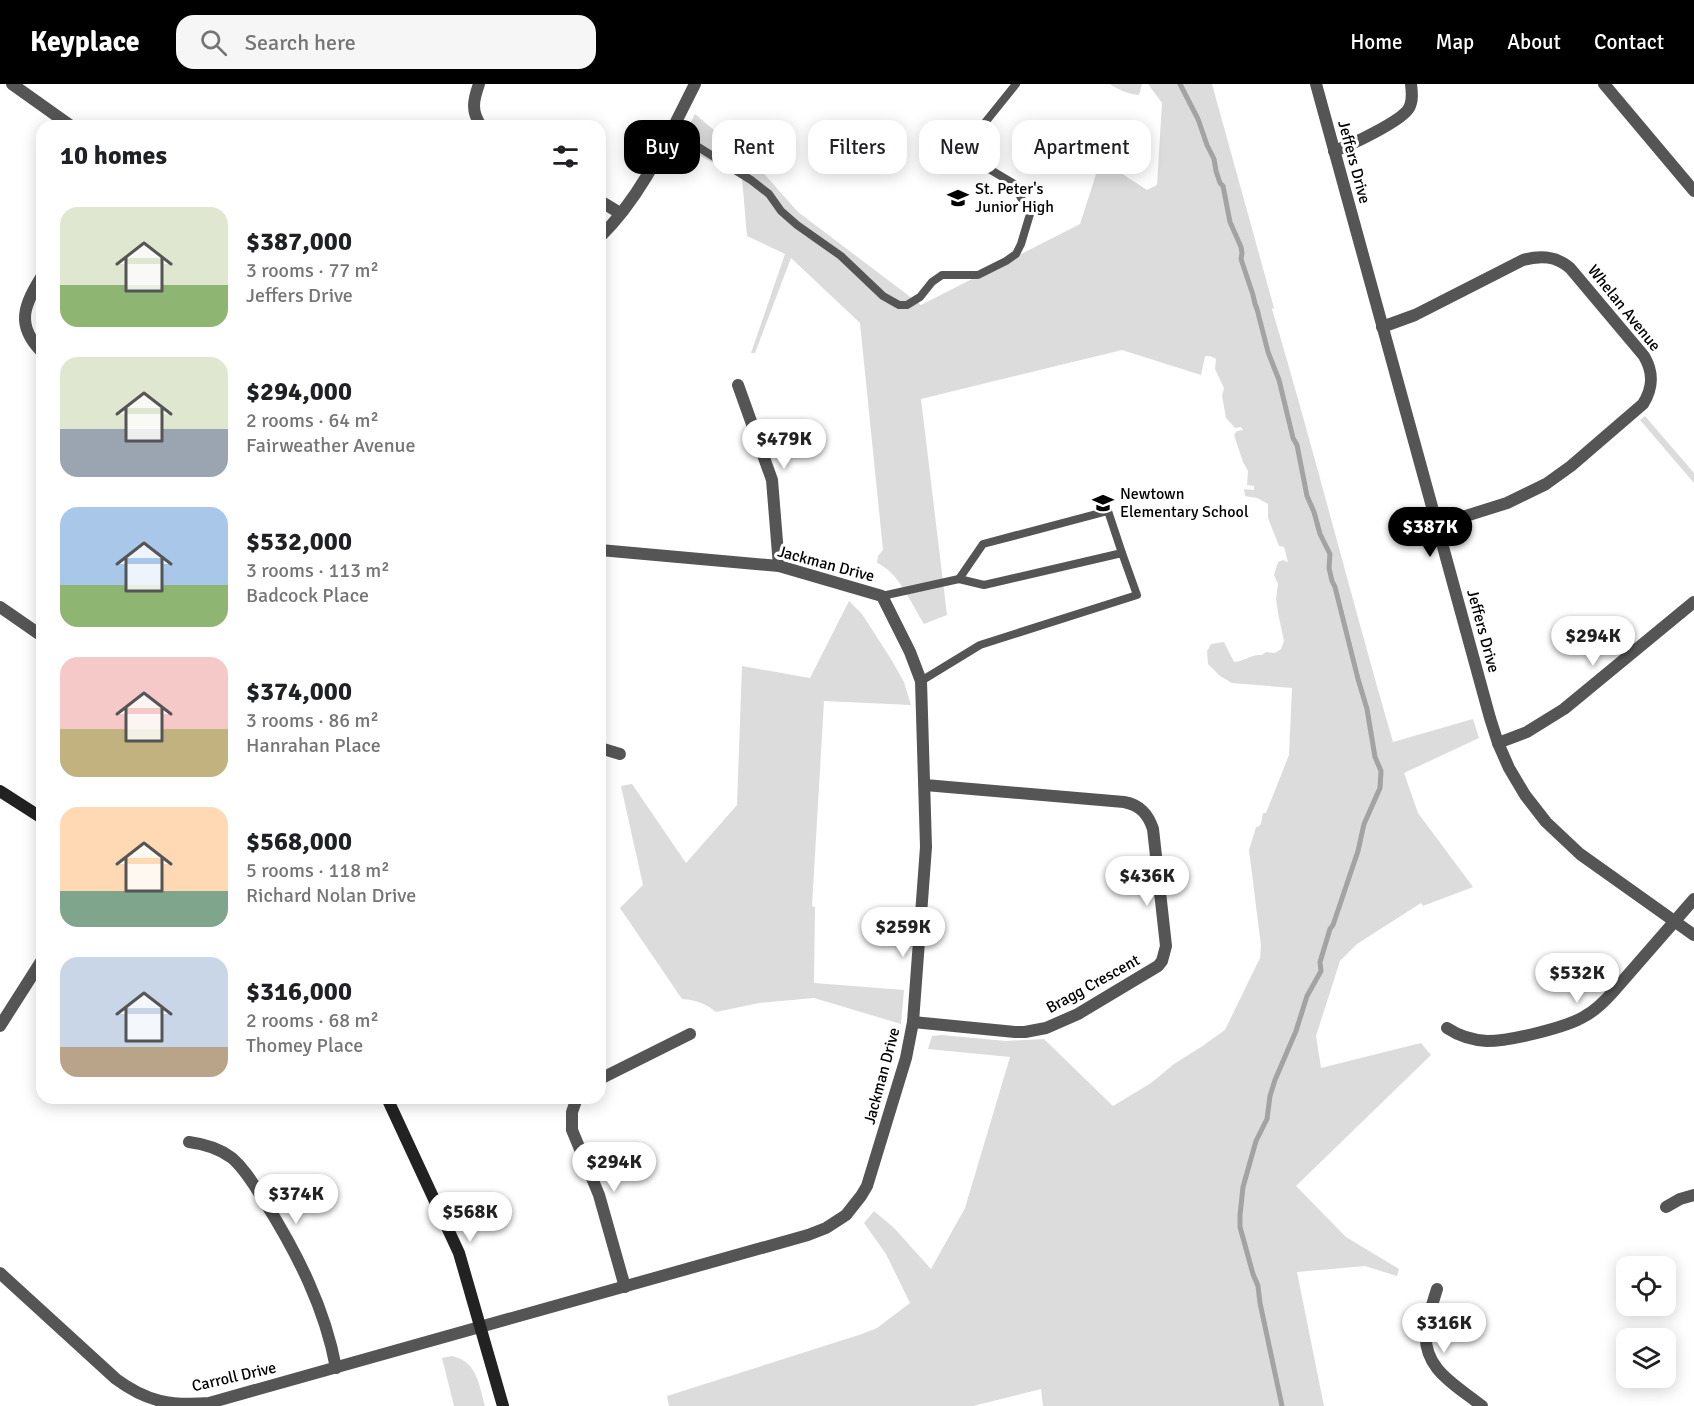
<!DOCTYPE html>
<meta charset="utf-8">
<style>
:root{--surface:#fff;--page:#f6f6f6;--text:#202124;--muted:#757577;--accent:#000}
body{margin:0;font-family:Signika,sans-serif;background:var(--page);color:var(--text);height:100vh;display:flex;flex-direction:column;font-size:22px;white-space:nowrap}
*{box-sizing:border-box;margin:0}
p{font-size:20px;color:var(--muted)}
.icon{flex:none;width:33px;height:33px;fill:none;stroke:currentColor;stroke-width:2;stroke-linecap:round;stroke-linejoin:round}
.map{position:relative;flex:1;overflow:hidden}
.sheet{position:absolute;left:36px;top:36px;width:570px;height:984px;display:flex;flex-direction:column;background:var(--surface);border-radius:18px;box-shadow:0 3px 15px #0003}
.sheet>*{flex:none}
.top-card{position:absolute;left:624px;top:36px;width:570px;height:54px;display:flex;gap:12px}
.tools{position:absolute;left:1616px;top:1172px;display:grid;gap:12px}
.tools a{display:grid;place-items:center;width:60px;height:60px;border-radius:12px;background:var(--surface);box-shadow:0 3px 15px #0003;font-size:30px}
.price{position:absolute;translate:-50% -51px;padding:0 14px;border-radius:21px;background:#fff;color:#222;font-size:20px;line-height:39px;filter:drop-shadow(0 2px 3px #0008)}
.price::after{content:'';position:absolute;left:50%;top:36px;width:18px;height:14px;margin-left:-9px;background:inherit;clip-path:polygon(0 0,100% 0,50% 100%)}
.price.on{background:var(--accent);color:#fff}
ul{padding:0;list-style:none}
li{display:flex;align-items:center;gap:18px;height:150px;padding:0 24px}
li span{display:grid;place-items:center;flex:none;width:168px;height:120px;border-radius:18px;color:#555}
li>.icon{margin-inline-start:auto}
span .icon{width:72px;height:72px;fill:#fffc;stroke-width:1}
li b{font-size:26px}
h2{display:flex;justify-content:space-between;align-items:center;height:72px;padding:0 24px;font-size:26px}
.chip{padding:0 21px;border-radius:18px;background:var(--surface);box-shadow:0 3px 15px #0003;font-size:21px;line-height:54px}
.chip.on{background:var(--accent);color:#fff}
header{display:flex;align-items:center;gap:36px;box-sizing:border-box;height:84px;padding:0 30px;background:var(--accent);color:#fff}
header strong{font-size:28px}
nav{display:flex;gap:33px;margin-inline-start:auto;font-size:21px}
.search{width:420px;height:54px;background:var(--page);display:flex;align-items:center;gap:15px;box-sizing:border-box;padding:0 21px;border-radius:18px;color:var(--muted);font-size:22px}
.map>svg:first-child{display:block}
</style>
<header>
<strong>Keyplace</strong>
<div class="search"><svg class="icon" aria-label="search" viewBox="0 0 24 24"><circle cx="10" cy="10" r="6"/><path d="M15 15l6 6"/></svg>Search here</div>
<nav><a>Home</a><a>Map</a><a>About</a><a>Contact</a></nav>
</header>
<div class="map">
<svg width="1694" height="1322" viewBox="0 0 1694 1322">
<rect width="100%" height="100%" fill="#fff"/>
<g fill="#dcdcdc">
<path d="M 1110,0 L 1142,0 L 1139,11 C 1129,10 1118,6 1110,0 Z"/>
<path d="M 1148,0 L 1212,0 L 1274,224 L 1272,225 C 1315,369 1351,514 1393,658 L 1473,635 L 1479,654 L 1404,689 L 1418,729 L 1473,803 L 1423,822 L 1421,819 L 1357,860 L 1340,877 L 1316,952 L 1321,984 L 1421,959 L 1431,971 L 1296,1102 L 1346,1153 L 1399,1185 L 1397,1192 L 1365,1182 L 1297,1188 L 1324,1322 L 1043,1322 L 1041,1305 L 973,1322 L 669,1322 L 667,1312 L 862,1250 L 877,1244 L 910,1219 L 886,1170 L 864,1139 L 874,1127 L 894,1144 L 931,1185 L 965,1124 L 1010,973 L 928,965 L 932,952 L 942,951 L 1006,957 L 1044,955 L 1113,1022 L 1151,999 L 1174,980 L 1201,963 L 1225,946 L 1260,874 L 1261,862 L 1249,766 L 1256,743 L 1258,743 L 1261,740 L 1263,729 L 1266,729 L 1289,671 L 1292,604 L 1232,599 L 1220,592 L 1208,580 L 1207,567 L 1211,560 L 1224,558 L 1234,578 C 1245,577 1251,570 1262,571 L 1266,568 L 1275,569 L 1281,565 L 1284,557 L 1278,529 L 1276,515 L 1278,500 L 1274,491 L 1278,478 L 1283,476 L 1288,478 L 1284,463 L 1279,462 L 1268,434 L 1268,420 L 1257,414 L 1245,412 L 1244,405 L 1254,406 L 1254,402 L 1247,401 L 1248,387 L 1243,378 L 1234,351 L 1237,347 L 1243,346 L 1241,343 L 1235,344 L 1226,334 L 1222,312 L 1224,304 L 1215,285 L 1216,275 L 1210,272 L 1205,272 L 1201,291 L 1122,266 L 921,315 L 947,531 L 924,540 C 912,521 898,487 877,479 L 878,472 L 883,466 L 860,239 L 791,174 L 755,269 L 751,269 L 785,170 L 747,152 L 742,94 L 679,61 L 695,30 L 758,83 L 798,128 L 921,221 L 1080,140 L 1099,81 L 1118,87 L 1147,106 L 1157,101 L 1162,19 Z"/>
<path d="M 1645,332 L 1694,389 L 1694,399 L 1640,336 Z"/>
<path d="M 849,517 L 862,530 L 891,575 L 904,598 L 911,621 L 824,617 L 812,822 L 815,823 L 814,899 L 904,906 L 901,940 L 814,914 L 759,919 L 716,928 C 705,919 696,916 682,915 L 620,824 L 643,801 L 621,702 L 632,700 L 686,779 L 737,721 L 742,582 L 810,594 Z"/>
<path d="M 452,1272 C 477,1277 479,1301 485,1322 L 454,1322 L 442,1274 Z"/>
</g>
<g fill="none" stroke-linecap="round" stroke-linejoin="round">
<path stroke="#a3a3a3" stroke-width="5" d="M 1180,0 L 1198,35 L 1207,61 L 1214,75 L 1216,87 L 1220,99 L 1223,102 L 1230,138 L 1241,163 L 1242,169 L 1241,175 L 1253,211 L 1255,220 L 1257,225 L 1268,268 L 1279,296 L 1293,354 L 1297,361 L 1307,412 L 1314,428 L 1320,450 L 1330,470 L 1329,484 L 1332,497 L 1335,503 L 1358,595 L 1367,625 L 1375,673 L 1381,687 L 1380,704 L 1364,740 L 1358,767 L 1333,841 L 1330,845 L 1320,878 L 1321,887 L 1307,912 L 1296,947 L 1275,996 L 1270,1012 L 1267,1035 L 1256,1057 L 1243,1103 L 1240,1131 L 1240,1143 L 1253,1190 L 1258,1202 L 1260,1219 L 1282,1322"/>
<g stroke="#555" stroke-width="8">
<path d="M 671,46 L 751,96 L 769,110 L 781,127 L 797,141 L 841,172 L 883,212 L 899,221 L 907,221 L 920,213 L 932,198 L 942,191 L 978,191 L 1006,177 L 1016,170 L 1021,160 L 1030,130 L 1020,112 L 1016,101 L 979,79 L 972,64 L 975,51 L 1016,0"/>
<path d="M 959,495 L 983,460 L 1108,427 L 1122,469"/>
<path d="M 882,512 L 959,495 L 984,501 L 1122,469 L 1137,511 L 980,561 L 921,597"/>
</g>
<g stroke="#555" stroke-width="12">
<path d="M 12,0 L 71,42"/>
<path d="M 479,0 C 473,17 471,27 481,42"/>
<path d="M 1316,0 L 1490,634 L 1498,659 L 1509,684 L 1525,711 L 1546,738 L 1580,770 L 1694,851"/>
<path d="M 1334,67 C 1349,62 1402,37 1409,24 C 1413,17 1412,8 1411,0"/>
<path d="M 600,117 L 620,129"/>
<path d="M 600,153 C 643,111 668,53 695,0"/>
<path d="M 42,192 C 24,221 15,241 42,268"/>
<path d="M 1382,243 L 1415,231 L 1523,176 C 1541,171 1556,172 1570,184 L 1644,272 C 1654,289 1653,304 1643,320 L 1571,382 L 1546,400 L 1507,419 L 1437,441"/>
<path d="M 738,301 L 772,396 L 779,482"/>
<path d="M 0,523 L 42,552"/>
<path d="M 1498,659 L 1527,648 L 1564,625 L 1694,518"/>
<path d="M 600,664 L 620,670"/>
<path d="M 913,938 L 1015,948 L 1025,948 L 1046,944 L 1078,930 L 1158,882 L 1162,877 L 1166,862 L 1153,745 C 1148,730 1140,721 1124,718 L 925,701"/>
<path d="M 0,942 L 42,876"/>
<path d="M 1447,944 C 1459,952 1472,956 1487,957 C 1509,957 1566,944 1585,932 C 1596,926 1605,917 1613,908 L 1694,815"/>
<path d="M 600,995 L 690,950"/>
<path d="M 577,1014 L 572,1028 L 572,1046 L 599,1111 L 625,1203"/>
<path d="M 189,1058 C 205,1060 219,1064 232,1074 C 246,1086 255,1103 265,1118 C 297,1169 325,1224 336,1284"/>
<path d="M 1666,1123 L 1680,1115 L 1694,1111"/>
<path d="M 0,1189 L 116,1295 C 147,1318 171,1322 209,1319 L 808,1151 L 826,1144 L 846,1131 L 861,1112 L 867,1102 L 906,974 L 913,938 L 926,763 L 921,597 L 910,568 L 882,512 L 779,482 L 600,466"/>
<path d="M 1437,1205 C 1433,1218 1428,1232 1426,1246 C 1422,1285 1456,1301 1482,1322"/>
</g>
<path stroke="#555" stroke-width="12" d="M 1604,0 L 1694,107"/>
<g stroke="#222" stroke-width="12">
<path d="M 0,707 L 42,734"/>
<path d="M 387,1014 L 459,1169 L 503,1322"/>
</g>
</g>
<defs>
<symbol id="school-bare" viewBox="-9 -9 18 18"><path d="M0-5L7-2L0 1L-7-2ZM-4 1L0 2.5L4 1V4Q0 6-4 4Z" fill="#000" stroke="#fff" stroke-width="2.5" paint-order="stroke"/></symbol>
</defs>
<g fill-rule="evenodd">
<use href="#school-bare" x="943" y="99" width="30" height="30"/>
<use href="#school-bare" x="1088" y="404" width="30" height="30"/>
</g>
<g text-anchor="middle" dominant-baseline="central" stroke-width="6" stroke-linejoin="round" paint-order="stroke">
<g font-size="16" fill="#000" stroke="#fff">
<text transform="translate(1354 78) rotate(75)">Jeffers Drive</text>
<text transform="translate(1624 224) rotate(51)">Whelan Avenue</text>
<text transform="translate(826 480) rotate(15)">Jackman Drive</text>
<text transform="translate(1483 547) rotate(75)">Jeffers Drive</text>
<text transform="translate(1093 900) rotate(-29)">Bragg Crescent</text>
<text transform="translate(882 992) rotate(-75)">Jackman Drive</text>
<text transform="translate(234 1293) rotate(-13)">Carroll Drive</text>
</g>
<g font-size="16" fill="#000" stroke="#fff" text-anchor="start">
<text x="975" y="105">St. Peter's<tspan x="975" dy="18">Junior High</tspan></text>
<text x="1120" y="410">Newtown<tspan x="1120" dy="18">Elementary School</tspan></text>
</g>
</g>
</svg>
<div class="tools">
<a><svg class="icon" aria-label="locate" viewBox="0 0 24 24"><circle cx="12" cy="12" r="6"/><path d="M12 2v4M12 18v4M2 12h4M18 12h4"/></svg></a>
<a><svg class="icon" aria-label="layers" viewBox="0 0 24 24"><path d="M12 4l9 5-9 5-9-5zM3 14l9 5 9-5"/></svg></a>
</div>
<b class="price" style="left:784px;top:386px">$479K</b>
<b class="price on" style="left:1430px;top:474px">$387K</b>
<b class="price" style="left:1593px;top:583px">$294K</b>
<b class="price" style="left:1147px;top:823px">$436K</b>
<b class="price" style="left:903px;top:874px">$259K</b>
<b class="price" style="left:1577px;top:920px">$532K</b>
<b class="price" style="left:614px;top:1109px">$294K</b>
<b class="price" style="left:296px;top:1141px">$374K</b>
<b class="price" style="left:470px;top:1159px">$568K</b>
<b class="price" style="left:1444px;top:1270px">$316K</b>
<div class="top-card">
<a class="chip on">Buy</a>
<a class="chip">Rent</a>
<a class="chip">Filters</a>
<a class="chip">New</a>
<a class="chip">Apartment</a>
</div>
<section class="sheet">
<h2>10 homes<svg class="icon" aria-label="filters" viewBox="0 0 24 24"><path d="M4 7h16M4 17h16"/><circle cx="9" cy="7" r="2"/><circle cx="15" cy="17" r="2"/></svg></h2>
<ul>
<li><span style="background:linear-gradient(#dfe7d0 65%,#8fb573 0)"><svg class="icon" aria-label="home" viewBox="0 0 24 24"><path d="M3 11l9-7 9 7M6 9v11h12V9"/></svg></span><div><b>$387,000</b><p>3 rooms · 77 m²</p><p>Jeffers Drive</p></div></li>
<li><span style="background:linear-gradient(#dfe7d0 60%,#9aa5b1 0)"><svg class="icon" aria-label="home" viewBox="0 0 24 24"><path d="M3 11l9-7 9 7M6 9v11h12V9"/></svg></span><div><b>$294,000</b><p>2 rooms · 64 m²</p><p>Fairweather Avenue</p></div></li>
<li><span style="background:linear-gradient(#a9c7e8 65%,#8fb573 0)"><svg class="icon" aria-label="home" viewBox="0 0 24 24"><path d="M3 11l9-7 9 7M6 9v11h12V9"/></svg></span><div><b>$532,000</b><p>3 rooms · 113 m²</p><p>Badcock Place</p></div></li>
<li><span style="background:linear-gradient(#f6c9c9 60%,#c2b280 0)"><svg class="icon" aria-label="home" viewBox="0 0 24 24"><path d="M3 11l9-7 9 7M6 9v11h12V9"/></svg></span><div><b>$374,000</b><p>3 rooms · 86 m²</p><p>Hanrahan Place</p></div></li>
<li><span style="background:linear-gradient(#ffd9b3 70%,#7fa58c 0)"><svg class="icon" aria-label="home" viewBox="0 0 24 24"><path d="M3 11l9-7 9 7M6 9v11h12V9"/></svg></span><div><b>$568,000</b><p>5 rooms · 118 m²</p><p>Richard Nolan Drive</p></div></li>
<li><span style="background:linear-gradient(#c9d6e8 75%,#b9a48a 0)"><svg class="icon" aria-label="home" viewBox="0 0 24 24"><path d="M3 11l9-7 9 7M6 9v11h12V9"/></svg></span><div><b>$316,000</b><p>2 rooms · 68 m²</p><p>Thomey Place</p></div></li>
</ul>
</section>
</div>
